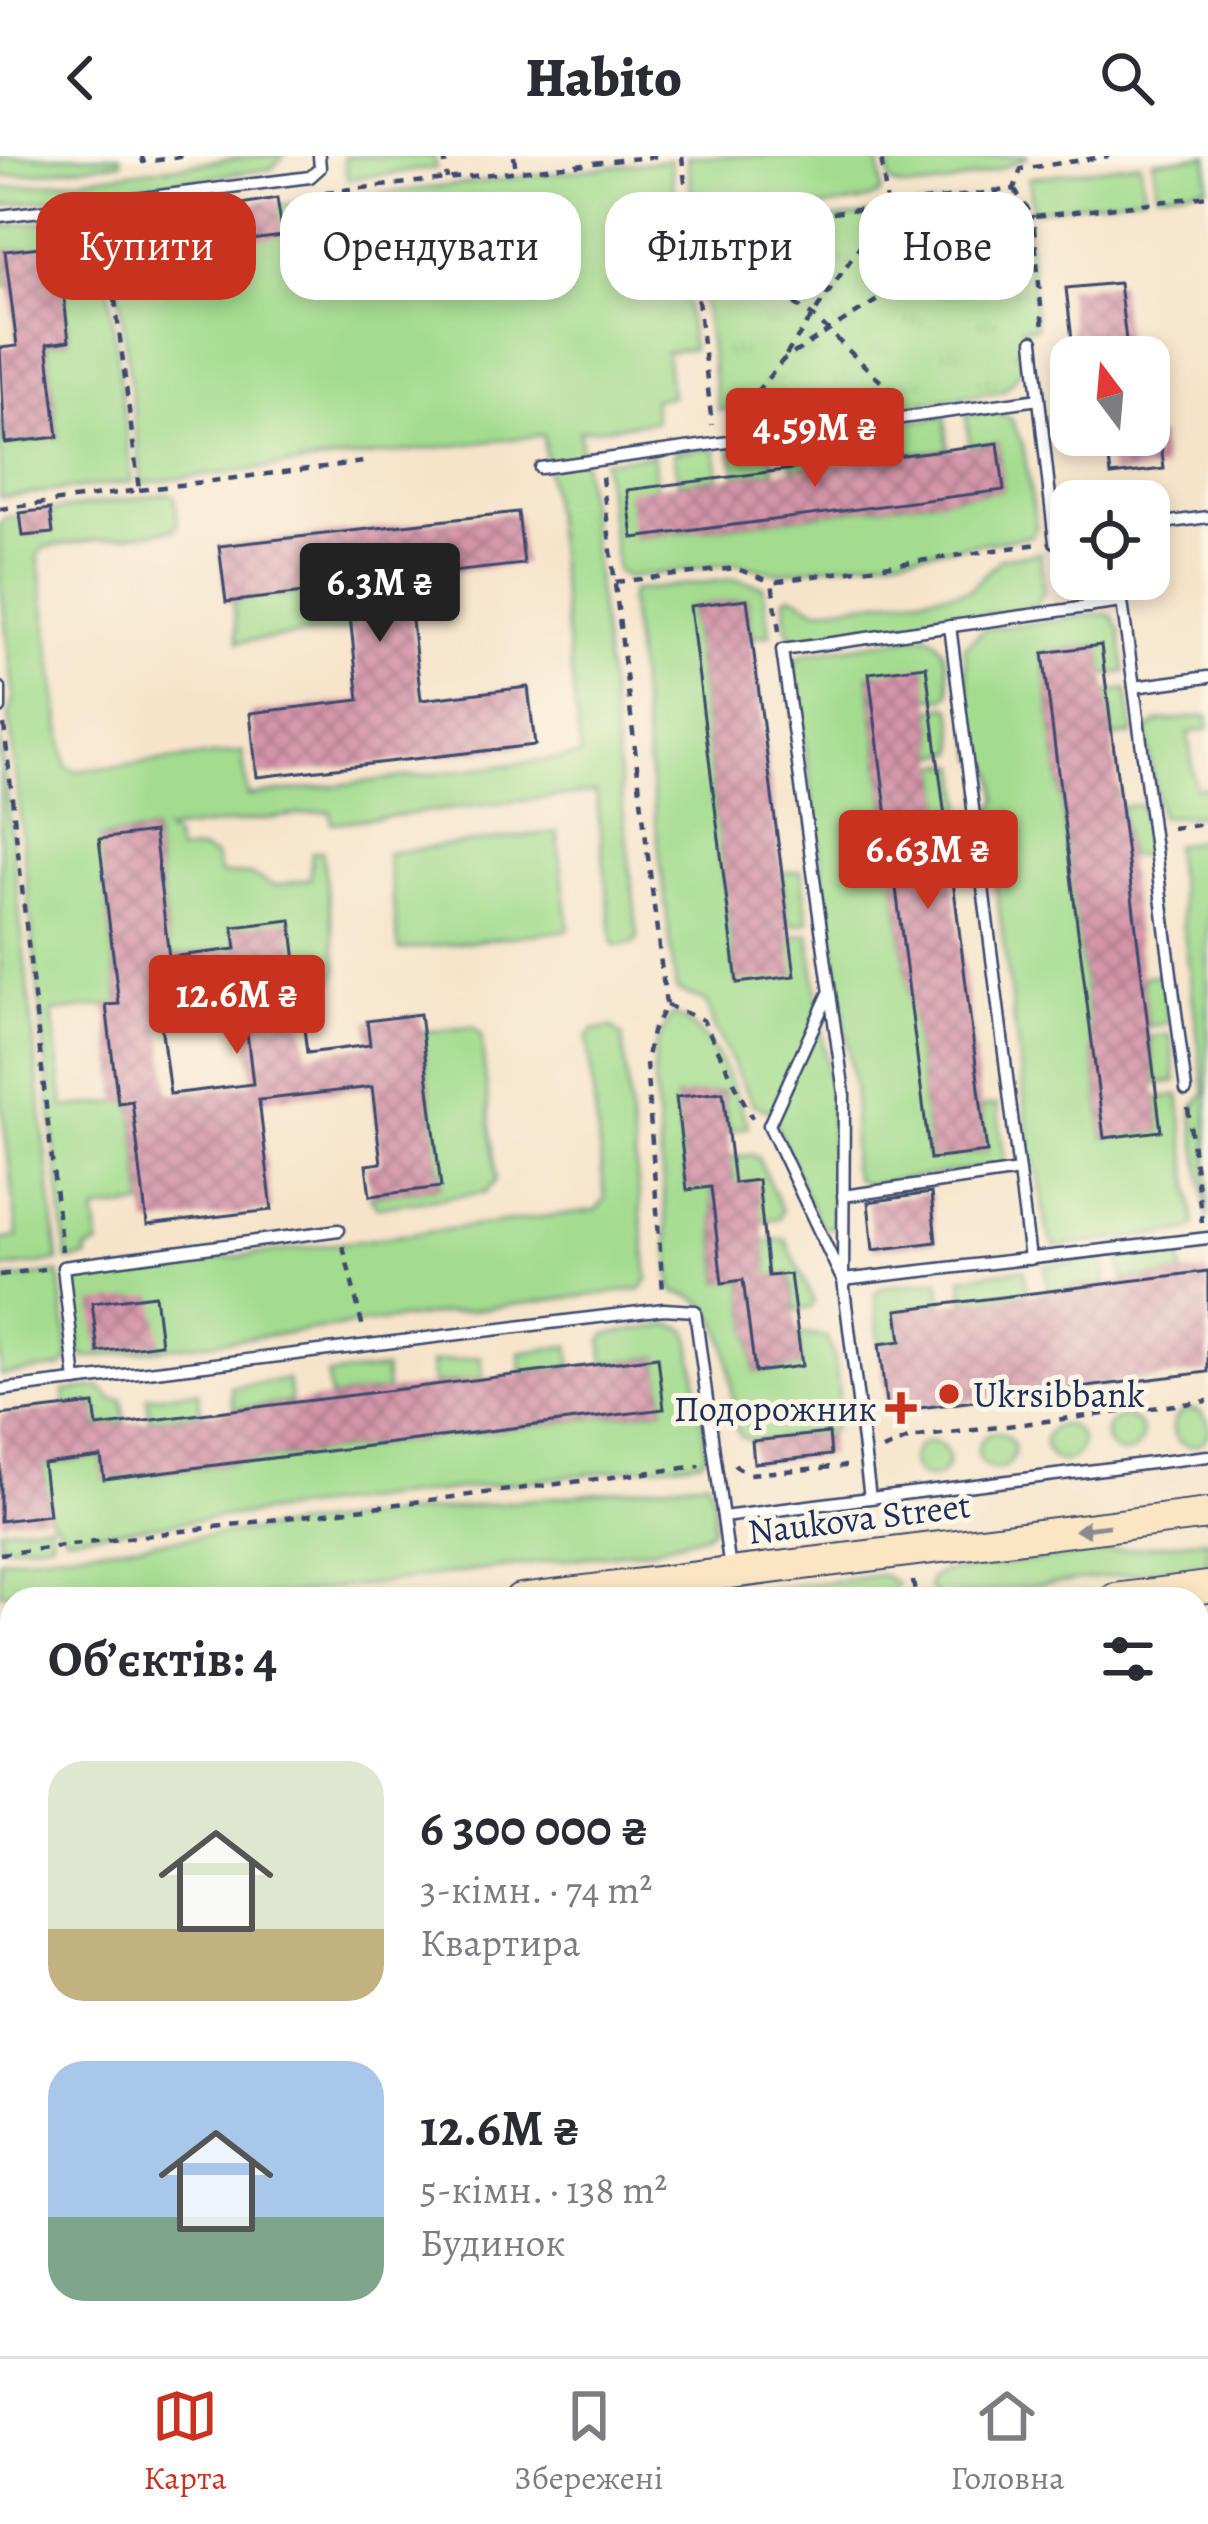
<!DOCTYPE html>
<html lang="uk">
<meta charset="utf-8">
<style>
:root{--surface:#fff;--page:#f2f2f3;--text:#2b2b33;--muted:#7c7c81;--line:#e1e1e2;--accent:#c8321e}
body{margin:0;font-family:Alegreya,serif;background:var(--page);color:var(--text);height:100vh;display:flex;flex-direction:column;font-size:45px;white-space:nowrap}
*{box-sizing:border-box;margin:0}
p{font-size:39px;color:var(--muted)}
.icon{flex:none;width:66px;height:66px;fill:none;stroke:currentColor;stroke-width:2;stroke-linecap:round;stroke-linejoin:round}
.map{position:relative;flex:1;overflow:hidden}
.sheet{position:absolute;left:0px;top:1431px;width:1209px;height:771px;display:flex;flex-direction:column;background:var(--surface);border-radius:36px 36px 0 0;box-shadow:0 6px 18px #0003}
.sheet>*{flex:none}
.guide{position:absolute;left:36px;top:36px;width:1137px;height:108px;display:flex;gap:24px}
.needle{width:78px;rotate:344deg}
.tools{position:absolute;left:1050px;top:180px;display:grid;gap:24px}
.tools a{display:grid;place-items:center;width:120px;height:120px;border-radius:24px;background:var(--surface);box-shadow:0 6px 18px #0003;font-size:60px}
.price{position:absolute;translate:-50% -102px;padding:0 27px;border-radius:12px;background:var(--accent);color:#fff;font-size:39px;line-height:78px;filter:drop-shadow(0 3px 6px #0008)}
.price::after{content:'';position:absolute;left:50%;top:72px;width:36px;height:27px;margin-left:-18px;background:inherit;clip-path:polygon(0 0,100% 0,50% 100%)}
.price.active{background:#222;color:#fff}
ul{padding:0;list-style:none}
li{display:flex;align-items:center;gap:36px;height:300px;padding:0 48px}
li span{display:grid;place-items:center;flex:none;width:336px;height:240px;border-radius:36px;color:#555}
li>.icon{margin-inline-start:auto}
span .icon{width:144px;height:144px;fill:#fffc;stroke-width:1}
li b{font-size:51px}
h2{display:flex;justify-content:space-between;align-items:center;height:144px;padding:0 48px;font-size:51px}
.tag{padding:0 42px;border-radius:36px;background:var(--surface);box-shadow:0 6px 18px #0003;font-size:42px;line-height:108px}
.tag.active{background:var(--accent);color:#fff}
header{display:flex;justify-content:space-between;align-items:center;height:156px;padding:0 48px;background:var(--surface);font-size:54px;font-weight:800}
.tab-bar{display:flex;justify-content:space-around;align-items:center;height:168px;border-top:3px solid var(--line);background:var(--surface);font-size:33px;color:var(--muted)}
.tab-bar a{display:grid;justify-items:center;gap:6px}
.tab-bar .active{color:var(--accent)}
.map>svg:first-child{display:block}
</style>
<header><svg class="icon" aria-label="back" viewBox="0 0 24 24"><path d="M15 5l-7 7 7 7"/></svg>Habito<svg class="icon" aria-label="search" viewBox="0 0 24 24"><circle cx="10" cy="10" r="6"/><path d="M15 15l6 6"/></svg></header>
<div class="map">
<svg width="1208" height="2200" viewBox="0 0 1208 2200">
<defs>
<pattern id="forest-firs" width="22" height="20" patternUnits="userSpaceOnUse" patternTransform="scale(3)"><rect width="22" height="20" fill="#82bc79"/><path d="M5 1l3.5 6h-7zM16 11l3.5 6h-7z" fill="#6a9966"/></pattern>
<pattern id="park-tufts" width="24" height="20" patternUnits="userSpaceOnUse" patternTransform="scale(3)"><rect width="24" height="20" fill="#a3dc8e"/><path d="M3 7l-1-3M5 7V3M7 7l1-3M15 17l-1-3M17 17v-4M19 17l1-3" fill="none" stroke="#8cbd7d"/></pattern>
<pattern id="building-cross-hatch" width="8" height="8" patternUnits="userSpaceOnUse" patternTransform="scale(3)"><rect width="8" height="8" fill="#d595a9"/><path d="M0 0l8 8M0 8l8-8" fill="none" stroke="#ac7a8d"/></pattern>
</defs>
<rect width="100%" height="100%" fill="#fcf5e5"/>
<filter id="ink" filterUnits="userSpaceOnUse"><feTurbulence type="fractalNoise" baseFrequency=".00833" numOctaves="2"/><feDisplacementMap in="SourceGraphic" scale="24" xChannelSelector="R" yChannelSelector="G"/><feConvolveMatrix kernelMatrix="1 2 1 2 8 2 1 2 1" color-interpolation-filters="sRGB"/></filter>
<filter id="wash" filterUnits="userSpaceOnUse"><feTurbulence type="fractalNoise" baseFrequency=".004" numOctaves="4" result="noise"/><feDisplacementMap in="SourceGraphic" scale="48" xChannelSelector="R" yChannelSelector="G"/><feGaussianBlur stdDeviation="2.7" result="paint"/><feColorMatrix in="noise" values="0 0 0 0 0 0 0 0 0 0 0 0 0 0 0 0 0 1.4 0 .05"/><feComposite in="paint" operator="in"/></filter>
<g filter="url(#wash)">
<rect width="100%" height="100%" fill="#f6e4ca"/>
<g fill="#a3dc8e" stroke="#5f8676" stroke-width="3">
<path d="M 0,0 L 120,0 L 121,6 L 0,21 Z"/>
<path d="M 256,0 L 284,0 L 271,13 L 0,50 L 0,33 Z"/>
<path d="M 344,0 L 434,0 L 436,12 L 347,23 Z"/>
<path d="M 687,0 L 878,0 L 882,33 L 879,39 L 860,46 L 699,67 L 694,62 Z"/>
<path d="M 887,0 L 1029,0 C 1003,14 915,44 890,26 Z"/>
<path d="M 1208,0 L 1208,30 L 1157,37 L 1153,5 Z"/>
<path d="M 670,4 L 692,193 L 666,196 L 671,240 L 653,243 L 655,265 L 579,275 L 638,781 L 635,787 L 617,790 L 613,787 L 596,636 L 332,667 L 330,655 L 165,675 L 174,681 L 178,696 L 202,694 L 215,701 L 220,718 L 252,719 L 274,730 L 310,723 L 312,697 L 322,695 L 338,813 L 334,823 L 298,827 L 234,771 L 236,793 L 169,801 L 154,676 L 100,682 L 119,848 L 52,856 L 64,952 L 132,945 L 144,1049 L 98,1054 L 95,1059 L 99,1089 L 86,1094 L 87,1101 L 67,1104 L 9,559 L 14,543 L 0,422 L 0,367 L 5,362 L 169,337 L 175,341 L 178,367 L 175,373 L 45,391 L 38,399 L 66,611 L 75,615 L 242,596 L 248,640 L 581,600 L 543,279 L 142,327 L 110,57 L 202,46 L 205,58 Z"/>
<path d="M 1140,7 L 1145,39 L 1033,55 L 1029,22 Z"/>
<path d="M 100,59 L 132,326 L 0,341 L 0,256 L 5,287 L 58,281 L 47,188 L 69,184 L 58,90 L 6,95 L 9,129 L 0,130 L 0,71 Z"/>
<path d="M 997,257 L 1011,263 L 1023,290 L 1036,371 L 1031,380 L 778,417 L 737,407 L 626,422 L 617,415 L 603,305 L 653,299 L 656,331 L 634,382 L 1003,334 L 998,287 L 970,290 L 966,259 Z"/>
<path d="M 945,261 L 948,293 L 908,298 L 904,266 Z"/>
<path d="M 887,269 L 891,300 L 850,306 L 845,274 Z"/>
<path d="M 829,276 L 832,308 L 793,313 L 789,282 Z"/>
<path d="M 770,284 L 774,315 L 736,320 L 731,289 Z"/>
<path d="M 715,291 L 719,322 L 678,327 L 674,296 Z"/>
<path d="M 1040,397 L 1044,436 L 1036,448 L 1015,454 L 809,483 L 793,482 L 786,470 L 785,442 L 791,439 L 817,453 L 969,434 L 1001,402 Z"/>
<path d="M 736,423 L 763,430 L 770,479 L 752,481 L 747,443 L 690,451 L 737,827 L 789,781 L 809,778 L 830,936 L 835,1068 L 830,1072 L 820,1072 L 771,956 L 753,948 L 714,871 L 706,846 L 676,834 L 629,444 L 632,435 Z"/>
<path d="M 347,432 L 351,473 L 238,486 L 233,445 Z"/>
<path d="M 1105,458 L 1112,460 L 1120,475 L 1125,516 L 1104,519 L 1100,489 L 1043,497 L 1104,982 L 1161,975 L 1157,942 L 1179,939 L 1195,1069 L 1188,1075 L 1056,1091 C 1037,1066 1047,1028 1032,1000 L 987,662 L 998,644 L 994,614 L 976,602 L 964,491 L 985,473 Z"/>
<path d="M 927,479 C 950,489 947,514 950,536 L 945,542 L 930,542 L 869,518 L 930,1002 L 987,996 L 981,951 L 997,949 L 1005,1006 L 996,1010 L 867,1028 L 856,1023 L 852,1011 L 855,938 L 794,514 L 797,503 L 805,498 Z"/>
<path d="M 1127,533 L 1133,578 L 1112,581 L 1106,536 Z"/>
<path d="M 948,550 L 952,553 L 957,592 L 955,597 L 937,599 L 931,553 Z"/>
<path d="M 1208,560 L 1208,573 L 1188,577 L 1195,632 L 1208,632 L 1208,659 L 1160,661 L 1146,575 L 1158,566 Z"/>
<path d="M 0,582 L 58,1105 L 0,1113 L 0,1084 L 18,1081 L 0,933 Z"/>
<path d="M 954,608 L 959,610 L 963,650 L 944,656 L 938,609 Z"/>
<path d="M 1141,649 L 1148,698 L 1127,700 L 1121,651 Z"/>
<path d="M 557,676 L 569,774 L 399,794 L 387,697 Z"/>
<path d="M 1208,684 L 1208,1064 L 1192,954 L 1205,937 L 1173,689 Z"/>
<path d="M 801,715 L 808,766 L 788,769 L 781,717 Z"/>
<path d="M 1163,818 L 1169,868 L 1148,870 L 1142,821 Z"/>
<path d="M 672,859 C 715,874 732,932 749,971 L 728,975 L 723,936 L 676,942 L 687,1033 L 711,1031 L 721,1126 L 743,1124 L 755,1216 L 801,1210 L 798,1178 L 826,1181 C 837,1204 846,1257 829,1277 L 752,1285 L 741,1280 L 735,1271 C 728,1226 735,1141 676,1137 L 672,1132 L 654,922 L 655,890 Z"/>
<path d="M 472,871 L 481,879 L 496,1024 L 486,1036 L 377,1051 L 370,1040 L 441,1031 L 422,876 Z"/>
<path d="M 612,872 L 622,880 L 648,1123 L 641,1133 L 85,1202 L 80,1197 L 72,1126 L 75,1122 L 596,1054 L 605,1043 L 587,881 L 593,874 Z"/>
<path d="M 1170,879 L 1176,925 L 1155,928 L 1150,881 Z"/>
<path d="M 752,999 L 758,1002 L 782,1055 L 779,1062 L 762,1065 L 734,1027 L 731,1001 Z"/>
<path d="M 785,1083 L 814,1146 L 811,1152 L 795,1154 L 790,1118 L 768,1121 L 764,1085 Z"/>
<path d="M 1179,1093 L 1183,1118 L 1124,1125 L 1120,1101 Z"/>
<path d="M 1103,1103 L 1106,1128 L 1048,1135 L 1045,1110 Z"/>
<path d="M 1024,1113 L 1027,1138 L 965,1146 L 962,1121 Z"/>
<path d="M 59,1117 L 69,1203 L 62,1211 L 0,1219 L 0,1124 Z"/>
<path d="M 939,1124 L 942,1148 L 897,1154 L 901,1185 L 879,1188 L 875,1138 L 883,1131 Z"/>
<path d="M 672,1169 L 687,1174 L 691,1186 L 706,1298 L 702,1304 L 66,1380 L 49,1359 L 43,1308 L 101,1301 L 105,1323 L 664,1253 L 658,1201 L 604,1207 L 602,1185 L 607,1178 Z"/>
<path d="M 569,1190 L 572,1211 L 522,1217 L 520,1197 Z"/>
<path d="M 481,1201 L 483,1223 L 433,1228 L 431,1207 Z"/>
<path d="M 385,1213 L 387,1235 L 330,1242 L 327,1219 Z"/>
<path d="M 288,1224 L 291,1246 L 234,1253 L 231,1231 Z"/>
<path d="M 100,1231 L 112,1243 L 122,1244 L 125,1267 L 97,1271 L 94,1248 L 66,1251 L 64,1235 Z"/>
<path d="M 198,1235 L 201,1257 L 150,1264 L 147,1241 Z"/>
<circle cx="1191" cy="1272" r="18"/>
<circle cx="1124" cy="1279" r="18"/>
<circle cx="1063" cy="1287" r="18"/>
<circle cx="996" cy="1295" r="18"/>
<circle cx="930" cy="1304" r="18"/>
<path d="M 707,1324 L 714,1346 L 713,1371 L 705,1378 L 651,1393 L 249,1443 L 83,1443 L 46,1433 L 0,1437 L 0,1403 Z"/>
<path d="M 50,1367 L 52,1385 L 0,1390 L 0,1372 Z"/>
<path d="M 1208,1383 L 1208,1408 L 945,1441 L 933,1438 L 929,1431 L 931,1422 L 942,1416 Z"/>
<path d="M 883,1419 L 896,1427 L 893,1439 L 887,1443 L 689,1443 Z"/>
</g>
<g fill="url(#forest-firs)" stroke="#4e766c" stroke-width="3">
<path d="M 1208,2043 L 1208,2166 L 1197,2164 L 1197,2046 Z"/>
<path d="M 0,2044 L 4,2044 L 12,2104 L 12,2190 L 23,2190 L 25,2200 L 0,2200 Z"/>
<path d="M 445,2190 L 596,2190 L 604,2200 L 397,2200 L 444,2195 Z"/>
<path d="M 655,2190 L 754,2190 L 754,2200 L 657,2200 Z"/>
</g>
<path fill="url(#park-tufts)" stroke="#5f8676" stroke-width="3" d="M 1007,40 L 1023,53 L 1027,66 L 1036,171 L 1022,172 C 1025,202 1026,215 1003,235 L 823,261 L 813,255 L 810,245 L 802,243 L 718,254 L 696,86 L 702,81 Z"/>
<g id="blocks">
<g fill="url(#building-cross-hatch)" fill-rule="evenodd">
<path d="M 277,42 L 283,80 L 234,86 L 229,50 Z"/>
<path d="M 58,89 L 69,185 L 47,188 L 58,281 L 5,287 L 0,192 L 17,190 L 5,95 Z"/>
<path d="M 1119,127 L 1128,201 L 1074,201 L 1066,132 Z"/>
<path d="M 1106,279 L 1160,279 L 1164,313 L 1111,319 Z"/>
<path d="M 998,287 L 1004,334 L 633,382 L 627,334 Z"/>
<path d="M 50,353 L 53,377 L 23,380 L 20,357 Z"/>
<path d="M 518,356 L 524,408 L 407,421 L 421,544 L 528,531 L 535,589 L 257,621 L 250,557 L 359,544 L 347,432 L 226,446 L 219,390 Z"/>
<path d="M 747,443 L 795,820 L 737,827 L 690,450 Z"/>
<path d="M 1101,489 L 1161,975 L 1104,982 L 1043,497 Z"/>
<path d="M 926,510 L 987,996 L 930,1003 L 869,517 Z"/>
<path d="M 154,676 L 169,801 L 236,793 L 233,771 L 291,764 L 307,897 L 370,889 L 367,865 L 420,858 L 441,1031 L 370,1040 L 366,1009 L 381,1007 L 372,931 L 259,944 L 272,1054 L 147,1069 L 132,945 L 118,947 L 106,849 L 119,848 L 99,683 ZM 242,835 L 253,928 L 170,938 L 158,845 Z"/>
<path d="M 723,936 L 734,1027 L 758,1024 L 768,1120 L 790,1118 L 802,1210 L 755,1216 L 743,1124 L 722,1127 L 711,1031 L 687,1034 L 676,941 Z"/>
<path d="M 931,1037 L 936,1086 L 873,1094 L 868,1046 Z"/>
<path d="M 1208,1115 L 1208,1216 L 887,1256 L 879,1188 L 901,1185 L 897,1154 Z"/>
<path d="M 155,1139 L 161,1188 L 98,1196 L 92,1147 Z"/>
<path d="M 658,1201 L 664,1253 L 104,1323 L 101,1301 L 43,1308 L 49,1359 L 0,1365 L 0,1259 L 94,1248 L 97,1271 Z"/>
<path d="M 829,1277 L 831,1299 L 754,1307 L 752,1285 Z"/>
</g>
</g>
</g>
<g filter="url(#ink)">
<use href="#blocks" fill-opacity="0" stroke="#3c4a6e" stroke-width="3"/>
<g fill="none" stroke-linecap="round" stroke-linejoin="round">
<defs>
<g id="service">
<path d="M 0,60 L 310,21 L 320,12 L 319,0"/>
<path d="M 1033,185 L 1039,243"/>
<path d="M 540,312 L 1039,243 L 1055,386 L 1071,383"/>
<path d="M 1149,369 L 1208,361"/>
<path d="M 1086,423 L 1089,451"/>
<path d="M 950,470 L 1030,1103"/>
<path d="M 1134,531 L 1186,934"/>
<path d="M 0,532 L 0,552"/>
<path d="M 828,839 L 769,969 L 841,1121"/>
<path d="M 843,1040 L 1019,1015"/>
<path d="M 843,1124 L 844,937 L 782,494 L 1122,446 L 1134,531 L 1208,521"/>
<path d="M 76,1225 L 63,1111 L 339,1074"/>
<path d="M 0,1234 L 664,1153 L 695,1155 L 730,1414"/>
<path d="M 870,1342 L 1208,1300"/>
<path d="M 723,1361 L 870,1342 L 843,1124 L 1208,1082"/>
<path d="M 1197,1493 L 1208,1492"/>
<path d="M 0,1635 L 12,1634"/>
<path d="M 1197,1869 L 1208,1867"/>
<path d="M 0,1940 L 12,1939"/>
<path d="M 1197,2180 L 1208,2178"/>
<path d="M 144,2190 L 145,2200"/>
<path d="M 352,2190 L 353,2200"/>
<path d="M 489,2190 L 491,2200"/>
<path d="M 923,2190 L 924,2200"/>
<path d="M 1089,2192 L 1107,2190"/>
</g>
<g id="secondary">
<path d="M 520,1443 L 1208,1358"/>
<path d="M 1115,1443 L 1208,1431"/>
<path d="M 0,1507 L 12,1506"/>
<path d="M 0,1588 L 12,1587"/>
</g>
</defs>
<use href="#service" stroke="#3c4a6e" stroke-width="15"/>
<use href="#secondary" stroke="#3c4a6e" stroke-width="34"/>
<g stroke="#3c4a6e" stroke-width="4.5" stroke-dasharray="9 9" stroke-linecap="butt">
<path d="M 142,0 L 143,6 L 188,0"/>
<path d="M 444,0 L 447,23"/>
<path d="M 514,0 L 516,16"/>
<path d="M 682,0 L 712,269"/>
<path d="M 1014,33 L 1033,61 L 1208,40"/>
<path d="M 325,36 L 658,0"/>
<path d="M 690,76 L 1014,33 L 1021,13 L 1109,0"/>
<path d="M 690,76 L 813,160 L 900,244"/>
<path d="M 786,199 L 887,50 L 881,0"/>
<path d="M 733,264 L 783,204 L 1000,66 L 1033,61 L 1043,173"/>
<path d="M 602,321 L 666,849 L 652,876 L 646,906 L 663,1135"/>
<path d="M 139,334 L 364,306"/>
<path d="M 0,353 L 139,334 L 105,63"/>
<path d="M 615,426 L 735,412 L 772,426"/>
<path d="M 779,475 L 772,426 L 1038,388"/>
<path d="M 4,569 L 62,1095"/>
<path d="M 1172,672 L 1208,668"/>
<path d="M 666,849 L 703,864 L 752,962"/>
<path d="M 1188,952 L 1202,1066"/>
<path d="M 343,1090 L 363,1172"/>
<path d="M 0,1119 L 44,1113"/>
<path d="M 883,1294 L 910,1282 L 1208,1245"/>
<path d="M 734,1309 L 748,1318 L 846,1310"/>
<path d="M 0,1398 L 700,1310"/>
<path d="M 913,1425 L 916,1443"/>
<path d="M 1197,1554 L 1208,1553"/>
<path d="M 1197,1593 L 1208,1592"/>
<path d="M 0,1713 L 12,1712"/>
<path d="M 0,1744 L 12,1743"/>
<path d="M 1197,1828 L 1208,1823"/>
<path d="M 1197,2150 L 1208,2144"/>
<path d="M 824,2190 L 825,2200"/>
<path d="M 1156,2190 L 1157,2200"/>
</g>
<use href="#service" stroke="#fff" stroke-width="10"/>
<use href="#secondary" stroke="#fbe6c4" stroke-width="30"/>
</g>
<defs><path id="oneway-solid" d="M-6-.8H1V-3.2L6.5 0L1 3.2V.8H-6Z" transform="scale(3)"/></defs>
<use fill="#8b8a91" href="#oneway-solid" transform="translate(1092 1372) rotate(173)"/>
</g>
<g fill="#c8321e" stroke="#fcf5e5" stroke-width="4.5">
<circle cx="949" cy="1238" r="12"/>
<path d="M895 1234h12v12h12v12h-12v12h-12v-12h-12v-12h12z"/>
</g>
<g text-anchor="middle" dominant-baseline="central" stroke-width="10" stroke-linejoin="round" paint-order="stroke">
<g font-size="36" fill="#1b2f5e" stroke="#fcf5e5" text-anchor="start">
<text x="973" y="1238">Ukrsibbank</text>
<text x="877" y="1252" text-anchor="end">Подорожник</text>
</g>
<g font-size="36" fill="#1b2f5e" stroke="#fcf5e5">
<text transform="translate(859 1362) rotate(-7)">Naukova Street</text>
</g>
</g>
</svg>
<div class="tools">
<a><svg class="needle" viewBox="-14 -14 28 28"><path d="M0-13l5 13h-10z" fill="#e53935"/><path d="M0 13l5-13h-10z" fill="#7c7c81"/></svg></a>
<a><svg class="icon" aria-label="locate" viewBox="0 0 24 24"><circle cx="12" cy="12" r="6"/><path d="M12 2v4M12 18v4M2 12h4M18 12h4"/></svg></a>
</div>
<b class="price" style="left:815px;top:334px">4.59M ₴</b>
<b class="price active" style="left:380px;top:489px">6.3M ₴</b>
<b class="price" style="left:928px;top:756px">6.63M ₴</b>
<b class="price" style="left:237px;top:901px">12.6M ₴</b>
<div class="guide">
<a class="tag active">Купити</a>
<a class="tag">Орендувати</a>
<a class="tag">Фільтри</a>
<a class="tag">Нове</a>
</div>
<section class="sheet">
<h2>Об’єктів: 4<svg class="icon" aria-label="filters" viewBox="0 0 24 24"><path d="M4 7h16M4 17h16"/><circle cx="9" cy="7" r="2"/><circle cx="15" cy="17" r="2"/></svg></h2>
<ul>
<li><span style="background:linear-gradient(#dfe7d0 70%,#c2b280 0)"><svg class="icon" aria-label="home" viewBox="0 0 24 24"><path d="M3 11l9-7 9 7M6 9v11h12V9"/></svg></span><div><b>6 300 000 ₴</b><p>3-кімн. · 74 m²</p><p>Квартира</p></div></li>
<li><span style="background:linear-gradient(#a9c7e8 65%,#7fa58c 0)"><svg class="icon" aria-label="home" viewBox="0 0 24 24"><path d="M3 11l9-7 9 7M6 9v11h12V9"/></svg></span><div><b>12.6M ₴</b><p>5-кімн. · 138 m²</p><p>Будинок</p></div></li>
</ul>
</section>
</div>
<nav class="tab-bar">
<a class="active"><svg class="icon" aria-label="map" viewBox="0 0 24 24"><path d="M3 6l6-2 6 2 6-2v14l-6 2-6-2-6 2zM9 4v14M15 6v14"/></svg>Карта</a>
<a><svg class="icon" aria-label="saved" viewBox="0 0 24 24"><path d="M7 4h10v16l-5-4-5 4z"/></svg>Збережені</a>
<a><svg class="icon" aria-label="home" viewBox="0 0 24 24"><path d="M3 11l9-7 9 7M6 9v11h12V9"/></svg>Головна</a>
</nav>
